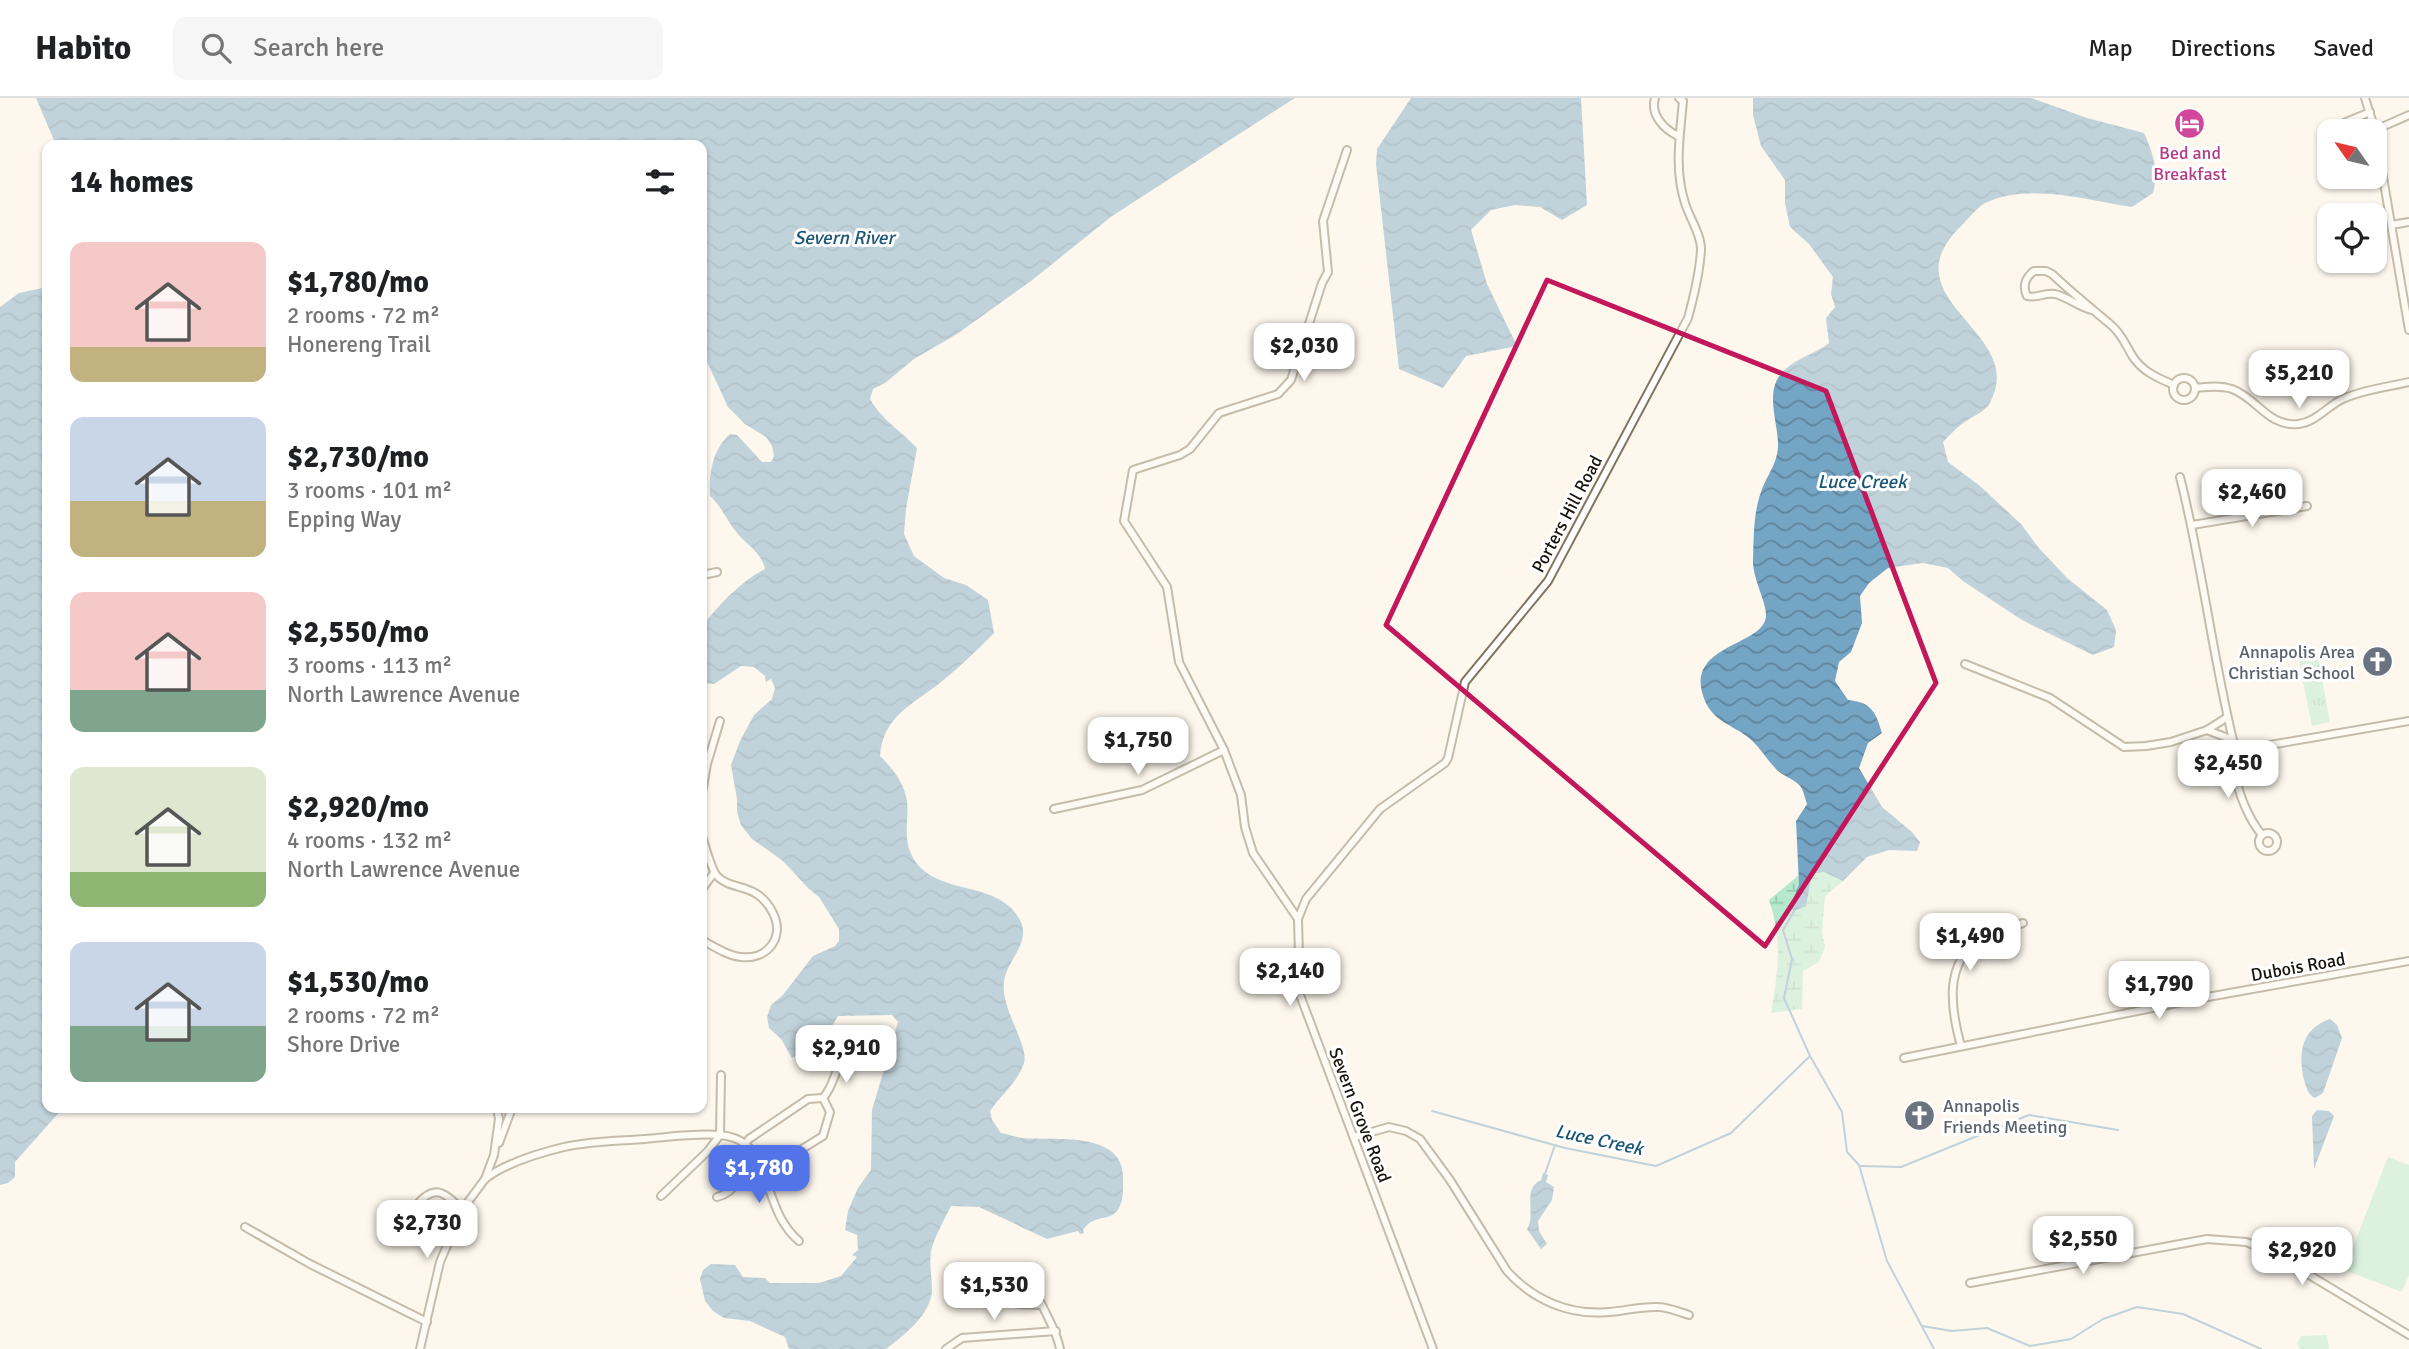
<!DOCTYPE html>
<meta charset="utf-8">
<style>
:root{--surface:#fff;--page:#f6f6f6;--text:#202124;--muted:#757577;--line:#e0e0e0;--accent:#5373e8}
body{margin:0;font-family:Signika,sans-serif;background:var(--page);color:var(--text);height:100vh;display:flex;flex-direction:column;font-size:26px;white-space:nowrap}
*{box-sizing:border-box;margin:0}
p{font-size:23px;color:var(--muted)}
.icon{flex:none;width:38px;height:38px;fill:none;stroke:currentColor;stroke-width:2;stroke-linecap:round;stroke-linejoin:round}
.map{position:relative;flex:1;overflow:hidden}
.side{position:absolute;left:42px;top:42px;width:665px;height:973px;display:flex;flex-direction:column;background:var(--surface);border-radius:14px;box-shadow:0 2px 5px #0004}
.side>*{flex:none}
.needle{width:46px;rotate:304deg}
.fabs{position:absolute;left:2317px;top:21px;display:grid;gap:14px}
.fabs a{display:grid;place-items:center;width:70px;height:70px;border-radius:14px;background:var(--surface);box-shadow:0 2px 5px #0004;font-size:35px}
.price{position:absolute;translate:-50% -60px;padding:0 16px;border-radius:14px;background:#fff;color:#222;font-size:23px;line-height:46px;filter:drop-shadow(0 2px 4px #0008)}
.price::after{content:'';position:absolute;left:50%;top:42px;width:21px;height:16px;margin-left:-10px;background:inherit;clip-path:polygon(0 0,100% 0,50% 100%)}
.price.on{background:var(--accent);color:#fff}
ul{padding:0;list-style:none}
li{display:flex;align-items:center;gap:21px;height:175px;padding:0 28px}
li span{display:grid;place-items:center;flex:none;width:196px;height:140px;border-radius:14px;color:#555}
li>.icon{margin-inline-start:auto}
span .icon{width:84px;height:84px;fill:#fffc;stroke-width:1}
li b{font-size:30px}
h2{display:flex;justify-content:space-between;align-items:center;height:84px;padding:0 28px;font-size:30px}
header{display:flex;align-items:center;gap:42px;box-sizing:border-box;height:98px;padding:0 35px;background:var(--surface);border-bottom:2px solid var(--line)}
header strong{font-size:33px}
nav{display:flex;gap:38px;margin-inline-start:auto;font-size:24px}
.search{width:490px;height:63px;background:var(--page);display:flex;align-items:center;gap:18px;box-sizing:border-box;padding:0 24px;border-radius:14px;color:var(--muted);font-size:26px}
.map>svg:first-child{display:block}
</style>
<header>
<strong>Habito</strong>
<div class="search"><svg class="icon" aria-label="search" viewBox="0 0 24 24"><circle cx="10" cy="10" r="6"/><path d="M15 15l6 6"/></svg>Search here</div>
<nav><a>Map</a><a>Directions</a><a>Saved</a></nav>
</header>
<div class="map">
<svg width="2409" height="1251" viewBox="0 0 2409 1251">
<defs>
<pattern id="grass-tufts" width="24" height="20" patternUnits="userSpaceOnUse" patternTransform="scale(1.75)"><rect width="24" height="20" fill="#b5e9ce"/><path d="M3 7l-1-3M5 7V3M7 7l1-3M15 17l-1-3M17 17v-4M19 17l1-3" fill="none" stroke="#9bc7b0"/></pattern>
<pattern id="wetland-marsh" width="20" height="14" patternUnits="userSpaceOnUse" patternTransform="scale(1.75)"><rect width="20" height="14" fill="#b5e9ce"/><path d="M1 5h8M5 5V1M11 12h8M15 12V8" fill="none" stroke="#9bc7b0"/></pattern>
<pattern id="water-waves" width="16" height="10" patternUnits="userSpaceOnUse" patternTransform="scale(1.75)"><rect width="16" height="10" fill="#75a5c4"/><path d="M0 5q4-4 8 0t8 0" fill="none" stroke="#5f859d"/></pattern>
</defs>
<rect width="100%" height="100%" fill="#fdf7ed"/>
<g fill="url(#grass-tufts)">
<path d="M 2317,554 L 2330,624 L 2312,628 L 2298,558 Z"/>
<path d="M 2327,1237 L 2329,1251 L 2300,1251 L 2297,1246 L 2301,1238 Z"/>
</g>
<path fill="url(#wetland-marsh)" d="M 1824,774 L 1843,783 L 1825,798 L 1822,834 L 1825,849 L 1819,864 L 1803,873 L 1802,911 L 1771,915 C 1778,872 1783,844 1769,802 L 1799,777 L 1799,786 L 1790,809 L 1806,808 L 1812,776 Z"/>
<path fill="#b5e9ce" d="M 2388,1059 L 2409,1067 L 2409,1177 L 2402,1194 L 2344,1172 Z"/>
<g fill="url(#water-waves)">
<path d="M 36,0 L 1295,0 L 1112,118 L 1031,183 L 957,236 L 914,261 L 885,285 L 873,291 L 870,301 C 883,323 900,332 917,350 L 906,411 L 904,436 L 914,458 L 944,480 L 966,487 L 988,502 L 994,535 C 977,552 960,569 941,584 C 913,607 883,617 880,658 C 893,671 904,684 907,703 C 909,720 903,739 911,756 C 930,796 984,783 1011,810 C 1040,840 1008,857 1004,883 C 1000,911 1029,946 1024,965 C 1018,984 1001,997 990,1013 L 992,1022 L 1001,1035 C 1008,1036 1015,1039 1022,1040 C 1052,1043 1122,1032 1123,1078 C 1123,1088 1124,1100 1119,1110 C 1112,1122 1101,1118 1091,1124 C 1088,1125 1086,1129 1083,1131 L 1084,1135 L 1080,1136 L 1078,1133 L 1047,1141 L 979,1109 L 951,1108 C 944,1122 935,1138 931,1153 C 929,1167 932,1179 932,1192 C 931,1217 904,1237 886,1251 L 789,1251 L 785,1239 L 750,1223 L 724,1220 L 713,1213 L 705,1203 L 700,1181 L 703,1172 L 711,1166 L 735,1167 L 743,1179 L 765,1180 L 770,1185 L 819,1185 L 841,1178 L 857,1159 L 852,1157 L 858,1152 L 857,1137 L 845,1132 L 848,1113 L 858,1090 L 871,1072 L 872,1012 L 898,924 L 892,917 L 838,918 L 822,945 L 792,960 L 781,941 L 769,930 L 767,919 L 771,907 L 782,898 L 813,858 L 835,848 L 839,843 L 839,831 L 819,799 L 809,791 L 783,763 L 752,741 L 741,727 L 737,714 L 737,701 L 731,667 L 740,643 L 754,617 L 772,601 L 775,590 L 771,581 L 766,584 L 765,578 L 754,569 L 741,568 L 714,586 L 702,585 L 702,528 C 720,506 740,484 765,471 C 762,455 747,447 737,435 C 727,423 722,409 710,398 C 709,376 712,352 730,336 L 737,337 L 762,364 L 771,364 L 774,358 L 772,348 L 766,339 L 745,326 L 728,309 L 702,253 L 702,47 L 56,47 Z"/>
<path d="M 1411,0 L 1581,0 L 1587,107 L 1562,122 L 1540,109 L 1515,107 L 1491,112 L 1471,132 L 1487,186 L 1517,248 L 1466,258 L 1443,290 L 1399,271 L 1376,66 L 1377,51 Z"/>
<path d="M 1753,0 L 2031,0 L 2087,20 L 2144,35 C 2153,55 2159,73 2153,95 L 2132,109 C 2087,102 2029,84 1985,105 C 1977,110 1969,120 1962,127 C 1890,196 2008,228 1996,288 C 1995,293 1991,304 1988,308 C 1982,315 1969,320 1962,326 C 1955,331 1949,338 1943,344 L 1948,364 L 1980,388 L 2021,426 L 2038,449 L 2067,480 L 2107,512 L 2116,532 L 2114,549 L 2093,557 L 2022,522 L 1963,483 L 1948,470 L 1923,465 L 1888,470 L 1869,485 L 1860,498 L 1862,525 L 1851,554 L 1839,564 L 1835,583 L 1848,602 C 1871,604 1876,614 1882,635 L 1868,645 L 1859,670 L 1882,709 L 1912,734 L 1920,744 L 1917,753 L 1889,752 L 1867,759 L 1843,783 L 1824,774 L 1812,776 L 1806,808 L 1794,813 L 1790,809 L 1799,786 L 1796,723 L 1807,706 C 1805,701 1804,695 1802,691 C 1798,682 1784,679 1777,672 C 1767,662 1760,649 1749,640 C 1733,627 1714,624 1705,603 C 1681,546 1764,549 1766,518 C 1767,505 1752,480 1753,461 C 1754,438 1753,417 1761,394 C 1766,378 1777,367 1778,349 C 1779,327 1765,297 1780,277 C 1792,261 1814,257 1829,245 L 1826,220 L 1835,209 L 1831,196 L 1833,179 L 1809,146 L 1790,129 L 1785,105 L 1785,82 L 1761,48 L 1753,17 Z"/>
<path d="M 47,189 L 47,914 L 43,930 L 47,960 L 47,1010 L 63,1010 L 15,1064 L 15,1079 L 8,1085 L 0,1087 L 0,209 L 19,195 Z"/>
<path d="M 2330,921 L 2337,927 L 2342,940 L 2323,995 L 2315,1000 C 2307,996 2307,990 2304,982 C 2298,955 2301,931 2330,921 Z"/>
<path d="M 2317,1012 L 2329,1013 L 2334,1018 L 2314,1071 L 2312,1018 Z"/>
<path d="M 1543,1075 L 1548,1077 L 1546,1084 L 1554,1089 L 1552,1102 L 1538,1123 L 1539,1133 L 1547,1146 L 1541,1151 L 1527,1131 C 1537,1116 1521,1091 1541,1082 Z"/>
</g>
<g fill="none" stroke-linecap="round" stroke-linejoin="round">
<g stroke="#75a5c4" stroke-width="2">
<path d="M 1794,813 L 1783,832 L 1792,861 L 1784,900 L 1810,958 L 1842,1014 L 1847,1054 L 1859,1067 L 1887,1163 L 1934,1251"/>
<path d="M 1432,1013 L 1565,1050 L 1656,1068 L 1731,1035 L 1809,959"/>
<path d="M 1861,1068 L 1901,1069 L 2029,1017 L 2118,1032"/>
<path d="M 1545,1076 L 1555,1047"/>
<path d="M 1922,1228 L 1952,1233 L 1987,1230 L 2030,1248 L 2071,1241 L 2103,1221 L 2137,1209 L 2183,1216 L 2261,1251"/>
</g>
<defs>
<g id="street">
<path d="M 1655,0 C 1650,17 1664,31 1678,38"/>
<path d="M 2365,0 L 2375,32 L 2409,232"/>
<path d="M 2334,29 L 2370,14"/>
<path d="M 2375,32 L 2409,17"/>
<path d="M 1347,52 L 1323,123 L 1328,174 L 1322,185 L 1291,282 L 1278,296 L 1219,315 L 1190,351 L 1180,357 L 1133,372 L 1124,423 L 1167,489 L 1179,564 L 1224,652 L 1241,697 L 1245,729 L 1253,755 L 1298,821 L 1300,897 L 1433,1251"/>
<path d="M 2391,127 L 2409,124"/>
<path d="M 2092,212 C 2078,209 2068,199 2055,196 C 2044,194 2037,201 2027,198 C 2022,188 2026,179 2034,173 L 2046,173 L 2052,176 C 2071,194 2091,210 2111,227 C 2122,236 2126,248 2133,259 C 2143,274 2158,280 2174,287"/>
<circle cx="2184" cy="291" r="11"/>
<path d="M 2195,290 C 2207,289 2220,287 2232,291 C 2257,300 2268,329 2298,326 C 2317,324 2329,306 2345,300 C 2366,291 2388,289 2409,284"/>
<path d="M 2180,379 C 2202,466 2212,555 2233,642 C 2235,652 2234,663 2235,674 C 2238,695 2248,720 2262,737"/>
<path d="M 2192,427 L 2307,408"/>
<path d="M 702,477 L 717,474"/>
<path d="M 1965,566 L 2050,600 L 2124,649 L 2146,648 L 2171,644 L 2207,632 L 2233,642"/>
<path d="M 2207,632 L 2226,620"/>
<path d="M 2235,653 L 2409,623"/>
<path d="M 702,695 L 707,666 L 720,623"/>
<path d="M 1054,711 L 1142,692 L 1224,652"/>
<circle cx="2268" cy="744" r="9"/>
<path d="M 702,738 C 705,747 711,771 717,778 C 732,794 757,783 773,815 C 785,839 768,862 741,859 C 728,858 713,848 702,842"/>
<path d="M 702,791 L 714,775"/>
<path d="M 1298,821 L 1306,801 L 1380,711 L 1445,665 L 1448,660 L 1465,584 L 1548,483 L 1688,220 C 1694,198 1700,174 1701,151 C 1701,136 1689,119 1685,105 C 1674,71 1680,37 1683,3 L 1679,0"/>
<path d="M 1961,948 C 1951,912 1943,864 1981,841 C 1993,833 2010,830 2023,825"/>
<path d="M 1904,960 L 2202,900 L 2409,863"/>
<path d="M 823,1000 C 835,987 835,968 847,954"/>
<path d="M 720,1037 L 721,977"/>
<path d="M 1354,1039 L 1389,1029 L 1406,1033 L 1420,1041 L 1450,1082 L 1507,1173 C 1533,1202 1570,1218 1609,1214 C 1625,1213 1641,1208 1658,1209 C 1668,1209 1679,1214 1689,1217"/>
<path d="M 499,1045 L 512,1010"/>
<path d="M 762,1076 L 823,1038 L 830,1014 L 823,1000"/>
<path d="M 485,1081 C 506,1065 539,1055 564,1049 C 591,1043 618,1043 645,1041 C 669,1039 695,1035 720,1037 C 729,1038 738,1040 745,1046 C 771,1067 766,1115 799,1143"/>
<path d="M 661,1098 L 708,1053 L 720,1037"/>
<path d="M 717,1099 C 742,1093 741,1067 745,1046 L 749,1041 L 808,1001 L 823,1000"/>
<path d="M 416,1108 C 434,1085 445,1094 462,1112"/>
<path d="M 245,1129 L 310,1166 L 427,1224"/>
<path d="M 1970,1185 L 2207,1141 L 2246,1144 L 2271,1154 L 2409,1237"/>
<path d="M 1042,1207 C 1023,1206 999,1207 984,1194 L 984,1183 L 992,1174 C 1021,1169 1031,1187 1043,1209 C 1050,1224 1057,1235 1060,1251"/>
<path d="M 420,1251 L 440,1164 L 462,1112 L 485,1081 L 494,1057 L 499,1021 L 497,1010"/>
<path d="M 946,1251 L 962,1240 L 1056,1233"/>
</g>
</defs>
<use href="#street" stroke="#81735d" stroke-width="10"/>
<use href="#street" stroke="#fff" stroke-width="6"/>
</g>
<path d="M0 0H2409V1251H0ZM 1547,182 L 1826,293 L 1936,585 L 1765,848 L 1386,527 Z" fill="#fdf7ed" fill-opacity=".55" fill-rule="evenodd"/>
<path fill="none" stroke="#c2185b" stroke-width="5" stroke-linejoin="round" d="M 1547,182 L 1826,293 L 1936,585 L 1765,848 L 1386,527 Z"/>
<defs>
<symbol id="hotel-disc" viewBox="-11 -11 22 22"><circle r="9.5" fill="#d1479c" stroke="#fff"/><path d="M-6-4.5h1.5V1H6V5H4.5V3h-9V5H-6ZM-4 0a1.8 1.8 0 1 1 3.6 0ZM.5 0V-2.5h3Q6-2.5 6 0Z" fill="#fff"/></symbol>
<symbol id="church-disc" viewBox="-11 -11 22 22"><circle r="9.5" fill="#6b7280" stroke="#fff"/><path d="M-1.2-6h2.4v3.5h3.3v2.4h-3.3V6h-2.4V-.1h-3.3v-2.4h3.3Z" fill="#fff"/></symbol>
</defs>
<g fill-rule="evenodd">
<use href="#hotel-disc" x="2172" y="8" width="35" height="35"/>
<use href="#church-disc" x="2360" y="546" width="35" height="35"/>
<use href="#church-disc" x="1902" y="1000" width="35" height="35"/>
</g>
<g text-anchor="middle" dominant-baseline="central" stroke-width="6" stroke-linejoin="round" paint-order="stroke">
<g font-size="18" fill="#b23c85" stroke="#fff">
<text x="2190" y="55">Bed and<tspan x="2190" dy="21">Breakfast</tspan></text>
</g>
<g font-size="18" fill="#18130a" stroke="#fff">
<text transform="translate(1567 416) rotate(-62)">Porters Hill Road</text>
<text transform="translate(2298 869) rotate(-10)">Dubois Road</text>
<text transform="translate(1360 1017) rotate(69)">Severn Grove Road</text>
</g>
<g font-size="18" fill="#5b616d" stroke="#fff" text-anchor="end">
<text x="2355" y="554">Annapolis Area<tspan x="2355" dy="21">Christian School</tspan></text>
<text x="1943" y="1008" text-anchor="start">Annapolis<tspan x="1943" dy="21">Friends Meeting</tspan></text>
</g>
<g font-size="19" font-style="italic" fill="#1c5676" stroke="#fff">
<text x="844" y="140">Severn River</text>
<text x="1862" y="384">Luce Creek</text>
<text transform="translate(1599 1042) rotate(12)">Luce Creek</text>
</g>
</g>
</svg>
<div class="fabs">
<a><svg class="needle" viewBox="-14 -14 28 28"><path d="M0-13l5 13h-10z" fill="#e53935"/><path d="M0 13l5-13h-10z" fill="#757577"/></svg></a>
<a><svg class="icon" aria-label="locate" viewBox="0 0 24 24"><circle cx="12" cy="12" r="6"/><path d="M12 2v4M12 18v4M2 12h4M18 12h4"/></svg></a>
</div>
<b class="price" style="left:1304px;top:285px">$2,030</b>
<b class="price" style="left:2299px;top:312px">$5,210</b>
<b class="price" style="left:2252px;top:431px">$2,460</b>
<b class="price" style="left:1138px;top:679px">$1,750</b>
<b class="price" style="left:2228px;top:702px">$2,450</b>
<b class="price" style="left:1970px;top:875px">$1,490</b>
<b class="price" style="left:1290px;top:910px">$2,140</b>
<b class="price" style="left:2159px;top:923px">$1,790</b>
<b class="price" style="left:846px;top:987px">$2,910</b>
<b class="price on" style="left:759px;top:1107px">$1,780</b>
<b class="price" style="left:427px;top:1162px">$2,730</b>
<b class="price" style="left:2083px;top:1178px">$2,550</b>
<b class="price" style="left:2302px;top:1189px">$2,920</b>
<b class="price" style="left:994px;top:1224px">$1,530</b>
<section class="side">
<h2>14 homes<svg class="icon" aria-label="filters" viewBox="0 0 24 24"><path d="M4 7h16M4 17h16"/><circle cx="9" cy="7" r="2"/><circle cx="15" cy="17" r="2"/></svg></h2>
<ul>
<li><span style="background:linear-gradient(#f6c9c9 75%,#c2b280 0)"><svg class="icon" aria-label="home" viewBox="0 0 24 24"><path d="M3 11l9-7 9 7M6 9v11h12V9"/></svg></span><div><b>$1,780/mo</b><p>2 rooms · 72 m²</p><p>Honereng Trail</p></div></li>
<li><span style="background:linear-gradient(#c9d6e8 60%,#c2b280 0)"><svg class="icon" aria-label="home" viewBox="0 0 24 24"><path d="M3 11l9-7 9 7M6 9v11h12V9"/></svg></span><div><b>$2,730/mo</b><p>3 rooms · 101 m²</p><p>Epping Way</p></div></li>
<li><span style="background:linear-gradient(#f6c9c9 70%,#7fa58c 0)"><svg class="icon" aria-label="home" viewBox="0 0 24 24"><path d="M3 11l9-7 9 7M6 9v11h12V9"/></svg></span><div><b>$2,550/mo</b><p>3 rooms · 113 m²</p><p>North Lawrence Avenue</p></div></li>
<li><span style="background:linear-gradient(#dfe7d0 75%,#8fb573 0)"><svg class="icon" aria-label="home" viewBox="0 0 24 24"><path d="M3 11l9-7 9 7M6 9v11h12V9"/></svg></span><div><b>$2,920/mo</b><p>4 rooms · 132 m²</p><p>North Lawrence Avenue</p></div></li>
<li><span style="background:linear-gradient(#c9d6e8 60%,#7fa58c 0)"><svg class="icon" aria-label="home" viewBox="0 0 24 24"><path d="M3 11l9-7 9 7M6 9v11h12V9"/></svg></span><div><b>$1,530/mo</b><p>2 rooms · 72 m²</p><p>Shore Drive</p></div></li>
</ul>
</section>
</div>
